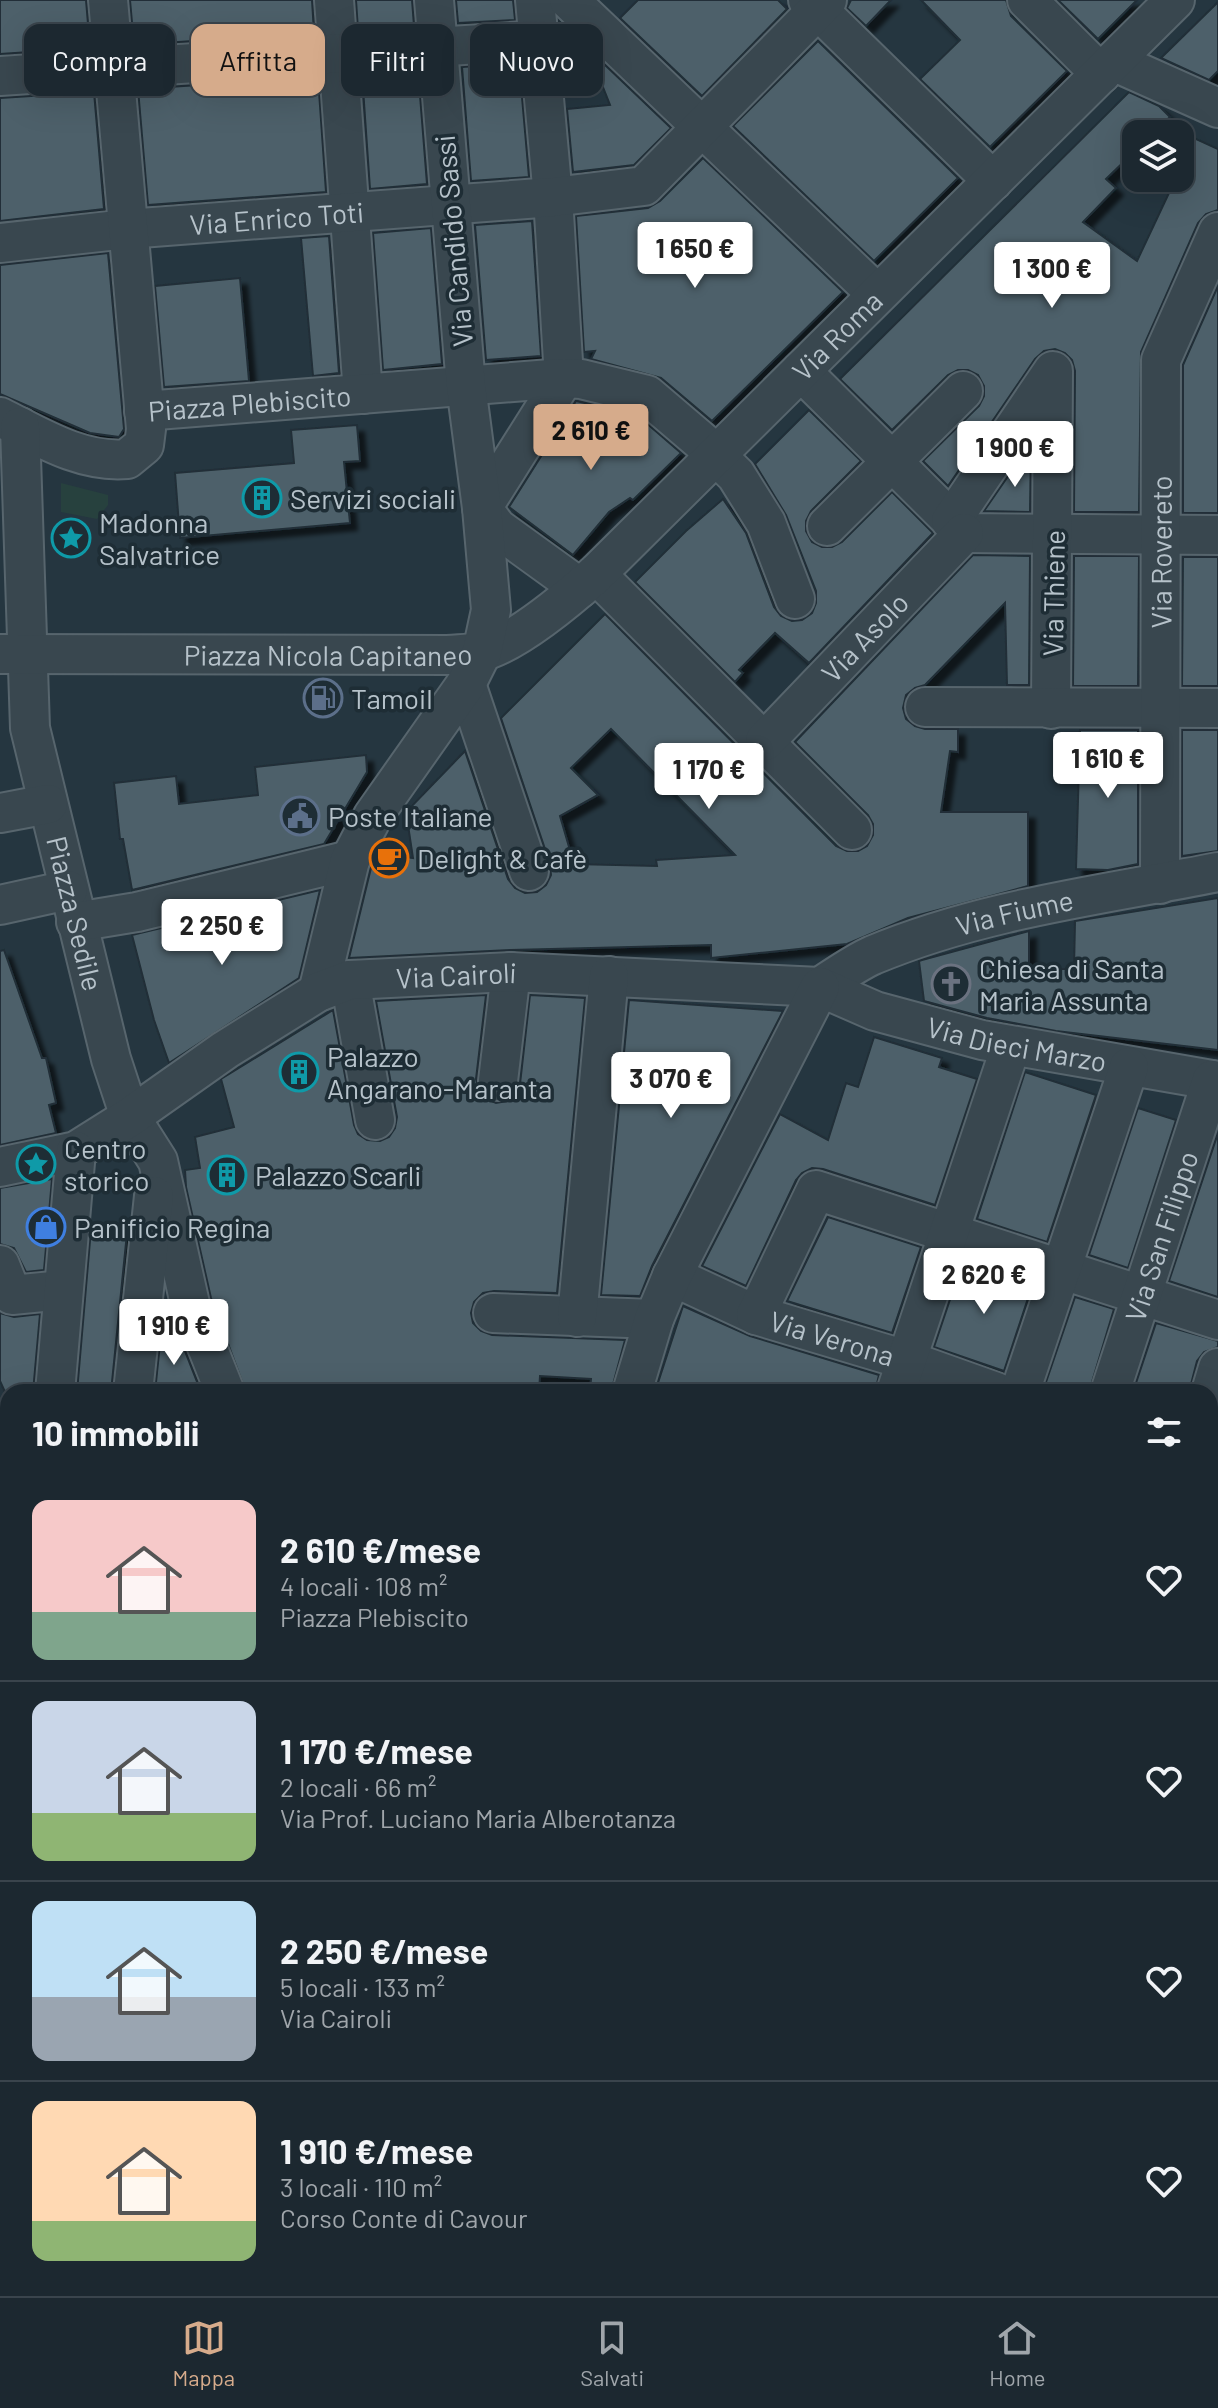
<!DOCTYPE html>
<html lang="it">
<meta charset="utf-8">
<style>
:root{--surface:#1c2830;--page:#29343c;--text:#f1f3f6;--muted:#a0a6ab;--line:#3a444c;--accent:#d6ab8b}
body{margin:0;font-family:Barlow,sans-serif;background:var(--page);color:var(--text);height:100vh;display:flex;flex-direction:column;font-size:30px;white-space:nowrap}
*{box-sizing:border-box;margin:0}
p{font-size:26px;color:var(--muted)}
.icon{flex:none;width:44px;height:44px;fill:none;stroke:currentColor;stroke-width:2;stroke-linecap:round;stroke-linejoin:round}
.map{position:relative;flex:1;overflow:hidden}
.drawer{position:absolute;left:0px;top:1384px;width:1218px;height:912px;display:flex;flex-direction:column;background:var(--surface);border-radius:24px 24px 0 0;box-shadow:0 8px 32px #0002,0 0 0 2px var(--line)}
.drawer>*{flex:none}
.hud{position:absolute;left:24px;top:24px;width:800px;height:72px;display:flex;gap:16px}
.controls{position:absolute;left:1122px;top:120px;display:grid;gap:16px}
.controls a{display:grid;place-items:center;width:72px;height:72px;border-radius:16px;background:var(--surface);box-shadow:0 8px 32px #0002,0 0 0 2px var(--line);font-size:40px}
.price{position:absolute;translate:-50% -68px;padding:0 18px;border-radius:8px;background:#fff;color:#222;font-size:26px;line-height:52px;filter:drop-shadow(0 2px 4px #0008)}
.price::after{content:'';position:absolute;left:50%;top:48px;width:24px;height:18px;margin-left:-12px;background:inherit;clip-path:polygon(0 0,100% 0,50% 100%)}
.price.selected{background:var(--accent);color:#111}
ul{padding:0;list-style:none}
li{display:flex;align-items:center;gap:24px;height:200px;padding:0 32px}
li+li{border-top:2px solid var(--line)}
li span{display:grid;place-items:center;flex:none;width:224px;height:160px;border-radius:16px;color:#555}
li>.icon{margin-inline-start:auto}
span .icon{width:96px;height:96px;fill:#fffc;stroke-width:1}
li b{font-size:34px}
h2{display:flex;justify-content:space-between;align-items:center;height:96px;padding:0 32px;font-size:34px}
.chip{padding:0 28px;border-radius:16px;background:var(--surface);box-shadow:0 8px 32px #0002,0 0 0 2px var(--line);font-size:28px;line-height:72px}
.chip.selected{background:var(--accent);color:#111}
.dock{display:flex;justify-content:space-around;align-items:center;height:112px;border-top:2px solid var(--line);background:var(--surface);font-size:22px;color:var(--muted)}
.dock a{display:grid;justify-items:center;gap:4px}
.dock .selected{color:var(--accent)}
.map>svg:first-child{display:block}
</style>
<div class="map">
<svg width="1218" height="2296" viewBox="0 0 1218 2296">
<defs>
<filter id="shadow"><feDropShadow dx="7" dy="7" stdDeviation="2" flood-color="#0009"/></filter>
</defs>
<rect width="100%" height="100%" fill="#253640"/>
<path fill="#27413e" d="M 61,483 L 108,495 L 108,505 L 97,519 L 61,512 Z"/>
<g fill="#4e616a" stroke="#202f37" stroke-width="2" fill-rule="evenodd" filter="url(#shadow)">
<path d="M 0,0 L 86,0 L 90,48 L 0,54 Z"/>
<path d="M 130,0 L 312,0 L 314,33 L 134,45 Z"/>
<path d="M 356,0 L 412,0 L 414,26 L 358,30 Z"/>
<path d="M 456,0 L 513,0 L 515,20 L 458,23 Z"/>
<path d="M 638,0 L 778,0 L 787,9 L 702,96 L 620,18 Z"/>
<path d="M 851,0 L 891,0 L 866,26 L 847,8 Z"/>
<path d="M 921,0 L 1006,0 L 1011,16 L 1067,71 L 990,147 L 920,79 L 960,40 Z"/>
<path d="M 1058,0 L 1137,0 L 1098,39 Z"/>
<path d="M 1218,2 L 1218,71 L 1209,80 L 1161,58 Z"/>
<path d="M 559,21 L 671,128 L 634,165 L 573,172 L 567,109 L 610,105 L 589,52 L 562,54 Z"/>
<path d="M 818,41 L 958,178 L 874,261 L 733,126 Z"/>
<path d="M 519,63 L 529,177 L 471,181 L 462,67 Z"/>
<path d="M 418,70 L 427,184 L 370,189 L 362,74 Z"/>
<path d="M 318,77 L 326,192 L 148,205 L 138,89 Z"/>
<path d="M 94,92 L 104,209 L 0,221 L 0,98 Z"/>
<path d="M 1129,92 L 1159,106 L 1170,117 L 1152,134 L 1136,134 L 1136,150 L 1106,179 L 1116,188 L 1083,222 L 1137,261 L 1176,178 L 1180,178 L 1180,169 L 1194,138 L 1218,149 L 1218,210 L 1206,214 L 1198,223 L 1141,352 L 1139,512 L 1074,512 L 1075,371 L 1072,360 L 1065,353 L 1055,349 L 1044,351 L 1035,359 L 948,486 L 923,461 L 979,406 L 984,396 L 984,386 L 978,375 L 968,370 L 958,370 L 948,375 L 892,430 L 840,379 Z"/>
<path d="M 703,158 L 843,292 L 712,421 L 661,378 L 591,359 L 595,351 L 584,352 L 576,216 L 648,208 L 660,201 Z"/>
<path d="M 532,221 L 541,356 L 486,360 L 475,225 Z"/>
<path d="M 431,228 L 442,364 L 383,370 L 373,233 Z"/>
<path d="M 329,236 L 339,373 L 313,376 L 301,238 Z"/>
<path d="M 108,253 L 124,429 L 119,437 L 90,433 L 0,394 L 0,265 Z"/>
<path d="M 240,278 L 249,381 L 164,387 L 155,286 Z"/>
<path d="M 1218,286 L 1218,513 L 1183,513 L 1183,365 Z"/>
<path d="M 576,401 L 637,415 L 681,453 L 633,500 L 630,498 L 609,512 L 573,555 L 509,507 Z"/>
<path d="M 809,410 L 861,461 L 811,511 L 806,521 L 806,531 L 812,542 L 822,547 L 832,547 L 842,542 L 892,492 L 933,533 L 809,663 L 775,633 L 739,670 L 743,673 L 735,682 L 635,582 L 686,531 L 723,499 L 746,533 L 774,607 L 781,616 L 792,621 L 802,620 L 812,613 L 816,603 L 816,591 L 786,515 L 755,464 Z"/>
<path d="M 357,425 L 360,461 L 344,462 L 350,523 L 180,538 L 175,473 L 294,463 L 291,430 Z"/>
<path d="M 1031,443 L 1030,512 L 984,511 Z"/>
<path d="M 973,555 L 1030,556 L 1029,685 L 1007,685 L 1005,603 L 925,685 L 915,688 L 906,695 L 903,708 L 906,719 L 915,726 L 925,729 L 958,729 L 958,752 L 950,751 L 941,812 L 1028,812 L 1028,886 L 908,918 L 847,944 L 711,958 L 711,945 L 510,950 L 349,958 L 371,868 L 379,853 L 413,858 L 406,812 L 465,751 L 508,879 L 515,888 L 525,893 L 537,892 L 546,885 L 551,875 L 550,864 L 501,718 L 605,614 L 836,846 L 847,851 L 858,851 L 867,846 L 873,835 L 873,824 L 868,815 L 795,742 ZM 611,729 L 735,855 L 656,860 L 657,866 L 574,864 L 560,816 L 598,795 L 571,768 Z"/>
<path d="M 1074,556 L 1139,556 L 1138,686 L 1073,686 Z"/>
<path d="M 1183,557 L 1218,557 L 1218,686 L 1182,686 Z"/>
<path d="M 1080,730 L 1138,730 L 1138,864 L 1108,870 L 1076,869 Z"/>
<path d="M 1182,730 L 1218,730 L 1218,851 L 1182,856 Z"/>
<path d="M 366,755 L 367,772 L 324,844 L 132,890 L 123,839 L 120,839 L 114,783 L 176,776 L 179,804 L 258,795 L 255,767 Z"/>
<path d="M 320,890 L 299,978 L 169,1063 L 154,1020 L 132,935 Z"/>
<path d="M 1218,898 L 1218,1050 L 1056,1031 L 987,1018 L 924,1001 L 919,961 L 922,960 L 1029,931 L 1029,969 L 1074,969 L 1075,921 Z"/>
<path d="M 4,950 L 42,1058 L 46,1058 L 56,1103 L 49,1105 L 56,1133 L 0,1145 L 0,951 Z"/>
<path d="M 486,995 L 476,1079 L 478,1089 L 484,1098 L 496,1103 L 507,1101 L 516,1094 L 520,1084 L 530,995 L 585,998 L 557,1293 L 494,1291 L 483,1293 L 474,1302 L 471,1313 L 473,1323 L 481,1331 L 492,1335 L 625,1340 L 611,1392 L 590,1391 L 591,1379 L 540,1376 L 539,1392 L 492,1392 L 390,1385 L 390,1392 L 246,1392 L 211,1298 L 186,1187 L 185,1170 L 200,1168 L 195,1137 L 234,1127 L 221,1079 L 333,1010 L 354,1125 L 358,1134 L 367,1140 L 380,1141 L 389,1137 L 395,1128 L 397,1117 L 376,1001 Z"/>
<path d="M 629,1000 L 783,1011 L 652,1266 L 640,1296 L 601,1295 Z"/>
<path d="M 874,1037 L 942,1058 L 939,1067 L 977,1079 L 935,1205 L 823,1169 L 812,1168 L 802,1173 L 796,1180 L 746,1286 L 702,1266 L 780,1114 L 828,1140 L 846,1083 L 858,1087 Z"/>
<path d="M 1025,1072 L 1096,1095 L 1047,1242 L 977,1219 Z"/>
<path d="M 1138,1108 L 1176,1120 L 1128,1268 L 1089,1255 Z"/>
<path d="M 1218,1133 L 1218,1297 L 1169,1281 Z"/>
<path d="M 52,1179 L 44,1270 L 26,1272 L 14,1248 L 0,1244 L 0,1188 Z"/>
<path d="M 828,1217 L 921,1247 L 892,1333 L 787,1301 Z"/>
<path d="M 91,1229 L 127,1233 L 111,1392 L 77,1392 Z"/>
<path d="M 963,1261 L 1033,1283 L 1004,1371 L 934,1347 Z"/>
<path d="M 1075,1297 L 1114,1309 L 1089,1392 L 1056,1392 L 1044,1388 Z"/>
<path d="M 683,1306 L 750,1336 L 879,1375 L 875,1392 L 655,1392 Z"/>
<path d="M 0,1313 L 14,1317 L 40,1314 L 33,1392 L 5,1392 L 0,1381 Z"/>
<path d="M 1156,1323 L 1218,1341 L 1218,1347 L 1204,1352 L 1197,1361 L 1189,1392 L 1133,1392 Z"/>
<path d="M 177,1331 L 201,1392 L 155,1392 L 161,1334 Z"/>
</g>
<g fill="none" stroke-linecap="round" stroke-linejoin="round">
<defs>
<g id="minor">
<path d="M 334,0 L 363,394"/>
<path d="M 535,0 L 553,197 L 564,378"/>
<path d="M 569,0 L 877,294"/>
<path d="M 808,0 L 993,181"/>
<path d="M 1027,0 L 1101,74"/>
<path d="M 1115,62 L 1218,108"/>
<path d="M 0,76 L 539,40"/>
<path id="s1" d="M 0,243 L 127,229 L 553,197 L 644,186 L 827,0"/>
<path d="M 801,371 L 964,533 L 1218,535"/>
<path d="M 564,378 L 482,508 L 497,528 L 580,588"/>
<path id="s2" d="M 144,411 L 564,378 L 581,379 L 647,395 L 701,441 L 736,475 L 766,523 L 795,599"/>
<path d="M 0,417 C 40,437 81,463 127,459 L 144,445 L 146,429 L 108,0"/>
<path id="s3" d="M 20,427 L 30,728 L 111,1059 L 130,1117 L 158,1161 L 190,1304 L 225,1392"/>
<path d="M 951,521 L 1053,371 L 1051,709"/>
<path d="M 827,526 L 963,391"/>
<path d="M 596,574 L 852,830"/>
<path id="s4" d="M 0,654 L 448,655 C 459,654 470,654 480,652 C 515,644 569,598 596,574 L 1175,0"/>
<path d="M 466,684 L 529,871"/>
<path d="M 925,707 L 1218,708"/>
<path id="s5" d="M 765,741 L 964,533"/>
<path d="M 0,813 L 48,804"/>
<path id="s6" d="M 1160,884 L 1161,360 L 1218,232"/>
<path d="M 0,905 L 68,890"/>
<path d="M 76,922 L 137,912 L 350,860"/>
<path d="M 350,980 L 375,1120"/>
<path id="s7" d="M 820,987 C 837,976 855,963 873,955 C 983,909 1102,895 1218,872"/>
<path d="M 318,992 L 350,860 L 373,816 L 466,684 L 482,652 L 491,610 L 482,508 L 466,386 L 434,0"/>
<path d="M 498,1081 L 511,972"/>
<path id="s8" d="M 0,1167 L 76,1151 L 130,1117 L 225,1050 L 318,992 L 350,980 L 511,972 L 820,987 L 875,1011 L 982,1040 L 1218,1081"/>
<path d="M 0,1265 L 12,1295 L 63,1290"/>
<path id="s9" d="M 672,1276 L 756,1315 L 906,1360 L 996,1392"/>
<path d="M 493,1313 L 654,1319"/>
<path d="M 756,1315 L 816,1190 L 1218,1320"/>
<path d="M 577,1317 L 609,976"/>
<path d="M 55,1392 L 76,1151"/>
<path d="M 133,1392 L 154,1196"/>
<path d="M 632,1392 L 654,1319 L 672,1276 L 820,987"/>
<path d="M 896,1392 L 1011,1046"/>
<path d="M 1020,1392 L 1129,1067"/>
<path id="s10" d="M 1110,1392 L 1212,1080"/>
<path d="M 1210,1395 L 1218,1368"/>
<path d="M 1210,1459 L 1218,1462"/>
<path d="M 0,1495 L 8,1490"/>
<path d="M 0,1678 L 8,1676"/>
<path d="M 0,1712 L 8,1763"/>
<path d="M 1210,1793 L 1218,1795"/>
<path d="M 0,1801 L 8,1800"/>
<path d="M 0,1914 L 8,1913"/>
<path d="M 0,2022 L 8,2021"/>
<path d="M 1210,2042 L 1218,2044"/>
<path d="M 0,2250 L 8,2251"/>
<path d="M 1210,2278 L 1218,2280"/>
<path d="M 394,2288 L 395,2296"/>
<path d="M 837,2288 L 853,2296"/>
<path d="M 489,2296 L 490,2288"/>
<path d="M 741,2296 L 742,2288"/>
</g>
</defs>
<use href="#minor" stroke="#57656d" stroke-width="42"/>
<use href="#minor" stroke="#39474f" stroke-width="38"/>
</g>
<defs>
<symbol id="building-ring" viewBox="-11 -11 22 22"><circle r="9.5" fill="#1e2d35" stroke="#0f9aa8" stroke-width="1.5"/><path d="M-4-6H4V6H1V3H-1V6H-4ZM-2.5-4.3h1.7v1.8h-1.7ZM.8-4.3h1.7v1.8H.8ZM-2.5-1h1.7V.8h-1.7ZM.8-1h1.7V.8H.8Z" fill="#0f9aa8"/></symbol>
<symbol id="sight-ring" viewBox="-11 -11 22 22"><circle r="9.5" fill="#1e2d35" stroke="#0f9aa8" stroke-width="1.5"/><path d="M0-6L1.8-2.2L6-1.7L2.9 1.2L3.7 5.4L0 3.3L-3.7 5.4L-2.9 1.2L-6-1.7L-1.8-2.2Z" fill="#0f9aa8"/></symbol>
<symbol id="fuel-ring" viewBox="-11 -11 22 22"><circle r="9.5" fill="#1e2d35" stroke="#5c6f8a" stroke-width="1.5"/><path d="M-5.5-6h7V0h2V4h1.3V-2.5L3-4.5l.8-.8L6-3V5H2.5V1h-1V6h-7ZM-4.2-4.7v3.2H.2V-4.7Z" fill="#5c6f8a"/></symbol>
<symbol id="civic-ring" viewBox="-11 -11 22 22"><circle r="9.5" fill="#1e2d35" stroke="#5c6f8a" stroke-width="1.5"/><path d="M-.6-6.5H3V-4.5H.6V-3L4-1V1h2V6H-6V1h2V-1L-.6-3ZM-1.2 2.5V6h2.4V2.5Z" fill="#5c6f8a"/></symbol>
<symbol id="cafe-ring" viewBox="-11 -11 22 22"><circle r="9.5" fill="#1e2d35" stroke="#e8710a" stroke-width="1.5"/><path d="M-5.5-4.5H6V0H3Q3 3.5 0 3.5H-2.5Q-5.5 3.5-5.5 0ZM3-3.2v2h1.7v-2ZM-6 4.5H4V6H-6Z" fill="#e8710a"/></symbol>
<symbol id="church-ring" viewBox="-11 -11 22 22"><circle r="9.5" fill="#1e2d35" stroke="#6b7280" stroke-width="1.5"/><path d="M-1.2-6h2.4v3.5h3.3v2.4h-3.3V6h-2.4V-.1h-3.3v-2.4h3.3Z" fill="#6b7280"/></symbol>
<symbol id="shop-ring" viewBox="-11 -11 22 22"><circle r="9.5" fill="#1e2d35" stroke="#3f7fe0" stroke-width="1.5"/><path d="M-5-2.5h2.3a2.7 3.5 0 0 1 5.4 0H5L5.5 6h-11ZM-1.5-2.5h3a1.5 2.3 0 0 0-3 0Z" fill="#3f7fe0"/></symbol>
</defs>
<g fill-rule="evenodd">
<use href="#building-ring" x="240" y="476" width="44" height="44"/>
<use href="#sight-ring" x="49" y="516" width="44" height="44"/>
<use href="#fuel-ring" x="301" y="676" width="44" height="44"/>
<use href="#civic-ring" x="278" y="794" width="44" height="44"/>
<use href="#cafe-ring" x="367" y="836" width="44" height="44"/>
<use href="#church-ring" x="929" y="962" width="44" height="44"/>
<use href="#building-ring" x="277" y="1050" width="44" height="44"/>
<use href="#sight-ring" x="14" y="1142" width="44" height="44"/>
<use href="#building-ring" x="205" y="1153" width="44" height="44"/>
<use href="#shop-ring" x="24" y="1205" width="44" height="44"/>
</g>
<g text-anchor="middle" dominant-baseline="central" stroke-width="7" stroke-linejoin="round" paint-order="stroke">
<g font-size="28" fill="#b6c2ca" stroke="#1e2d35">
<text stroke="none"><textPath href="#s1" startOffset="278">Via Enrico Toti</textPath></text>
<text transform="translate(453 241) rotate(-95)">Via Candido Sassi</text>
<text stroke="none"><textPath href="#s4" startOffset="960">Via Roma</textPath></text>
<text stroke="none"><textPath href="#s2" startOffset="106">Piazza Plebiscito</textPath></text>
<text stroke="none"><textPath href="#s6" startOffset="332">Via Rovereto</textPath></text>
<text transform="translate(1053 593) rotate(-89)">Via Thiene</text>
<text stroke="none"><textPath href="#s5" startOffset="144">Via Asolo</textPath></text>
<text stroke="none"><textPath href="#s4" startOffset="328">Piazza Nicola Capitaneo</textPath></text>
<text stroke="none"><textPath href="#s3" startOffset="492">Piazza Sedile</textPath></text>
<text stroke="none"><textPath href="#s7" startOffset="210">Via Fiume</textPath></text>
<text stroke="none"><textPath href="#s8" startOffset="508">Via Cairoli</textPath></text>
<text stroke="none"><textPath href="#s8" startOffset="1078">Via Dieci Marzo</textPath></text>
<text stroke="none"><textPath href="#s10" startOffset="164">Via San Filippo</textPath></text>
<text stroke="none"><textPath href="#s9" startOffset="172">Via Verona</textPath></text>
</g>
<g font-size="28" fill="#b6c2ca" stroke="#1e2d35" text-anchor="start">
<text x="290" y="498">Servizi sociali</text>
<text x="99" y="522">Madonna<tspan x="99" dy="32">Salvatrice</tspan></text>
<text x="351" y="698">Tamoil</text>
<text x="328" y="816">Poste Italiane</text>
<text x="417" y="858">Delight &amp; Cafè</text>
<text x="979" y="968">Chiesa di Santa<tspan x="979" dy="32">Maria Assunta</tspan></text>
<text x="327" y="1056">Palazzo<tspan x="327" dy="32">Angarano-Maranta</tspan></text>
<text x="64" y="1148">Centro<tspan x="64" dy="32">storico</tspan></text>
<text x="255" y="1175">Palazzo Scarli</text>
<text x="74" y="1227">Panificio Regina</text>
</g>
</g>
</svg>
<div class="controls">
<a><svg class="icon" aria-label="layers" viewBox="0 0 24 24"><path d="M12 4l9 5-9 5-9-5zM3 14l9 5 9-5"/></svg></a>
</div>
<b class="price" style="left:695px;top:290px">1 650 €</b>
<b class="price" style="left:1052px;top:310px">1 300 €</b>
<b class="price selected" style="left:591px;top:472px">2 610 €</b>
<b class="price" style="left:1015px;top:489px">1 900 €</b>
<b class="price" style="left:1108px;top:800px">1 610 €</b>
<b class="price" style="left:709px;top:811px">1 170 €</b>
<b class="price" style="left:222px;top:967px">2 250 €</b>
<b class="price" style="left:671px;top:1120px">3 070 €</b>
<b class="price" style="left:984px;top:1316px">2 620 €</b>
<b class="price" style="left:174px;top:1367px">1 910 €</b>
<div class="hud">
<a class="chip">Compra</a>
<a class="chip selected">Affitta</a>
<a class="chip">Filtri</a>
<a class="chip">Nuovo</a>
</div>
<section class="drawer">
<h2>10 immobili<svg class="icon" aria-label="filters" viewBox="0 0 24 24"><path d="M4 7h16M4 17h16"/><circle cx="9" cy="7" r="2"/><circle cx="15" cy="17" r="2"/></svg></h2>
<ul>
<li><span style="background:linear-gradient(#f6c9c9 70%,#7fa58c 0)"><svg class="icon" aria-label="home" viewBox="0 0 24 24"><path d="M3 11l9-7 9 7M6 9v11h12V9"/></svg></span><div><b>2 610 €/mese</b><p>4 locali · 108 m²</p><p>Piazza Plebiscito</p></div><svg class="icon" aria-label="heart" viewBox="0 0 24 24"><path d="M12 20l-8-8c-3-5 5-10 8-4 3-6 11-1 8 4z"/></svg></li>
<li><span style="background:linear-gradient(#c9d6e8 70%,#8fb573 0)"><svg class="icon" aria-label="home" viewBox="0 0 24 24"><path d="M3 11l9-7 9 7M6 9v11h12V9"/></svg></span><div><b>1 170 €/mese</b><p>2 locali · 66 m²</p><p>Via Prof. Luciano Maria Alberotanza</p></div><svg class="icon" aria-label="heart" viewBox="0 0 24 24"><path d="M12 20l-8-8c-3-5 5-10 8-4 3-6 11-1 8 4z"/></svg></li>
<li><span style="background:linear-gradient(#bfe0f5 60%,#9aa5b1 0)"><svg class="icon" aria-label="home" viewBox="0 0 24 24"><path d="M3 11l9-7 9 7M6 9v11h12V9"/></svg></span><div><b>2 250 €/mese</b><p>5 locali · 133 m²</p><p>Via Cairoli</p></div><svg class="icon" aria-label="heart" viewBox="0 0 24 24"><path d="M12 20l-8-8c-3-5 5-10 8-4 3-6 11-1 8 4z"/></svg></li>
<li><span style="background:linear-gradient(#ffd9b3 75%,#8fb573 0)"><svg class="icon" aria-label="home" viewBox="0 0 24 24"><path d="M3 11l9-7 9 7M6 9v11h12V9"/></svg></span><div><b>1 910 €/mese</b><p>3 locali · 110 m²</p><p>Corso Conte di Cavour</p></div><svg class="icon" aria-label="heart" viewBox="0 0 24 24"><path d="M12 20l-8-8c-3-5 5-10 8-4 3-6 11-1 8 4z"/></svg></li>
</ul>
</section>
</div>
<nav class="dock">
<a class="selected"><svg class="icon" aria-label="map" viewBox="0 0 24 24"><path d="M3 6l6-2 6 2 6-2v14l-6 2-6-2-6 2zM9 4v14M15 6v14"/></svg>Mappa</a>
<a><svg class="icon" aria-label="saved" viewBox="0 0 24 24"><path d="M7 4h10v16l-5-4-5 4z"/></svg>Salvati</a>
<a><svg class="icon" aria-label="home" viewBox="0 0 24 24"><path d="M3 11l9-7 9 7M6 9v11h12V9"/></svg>Home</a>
</nav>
